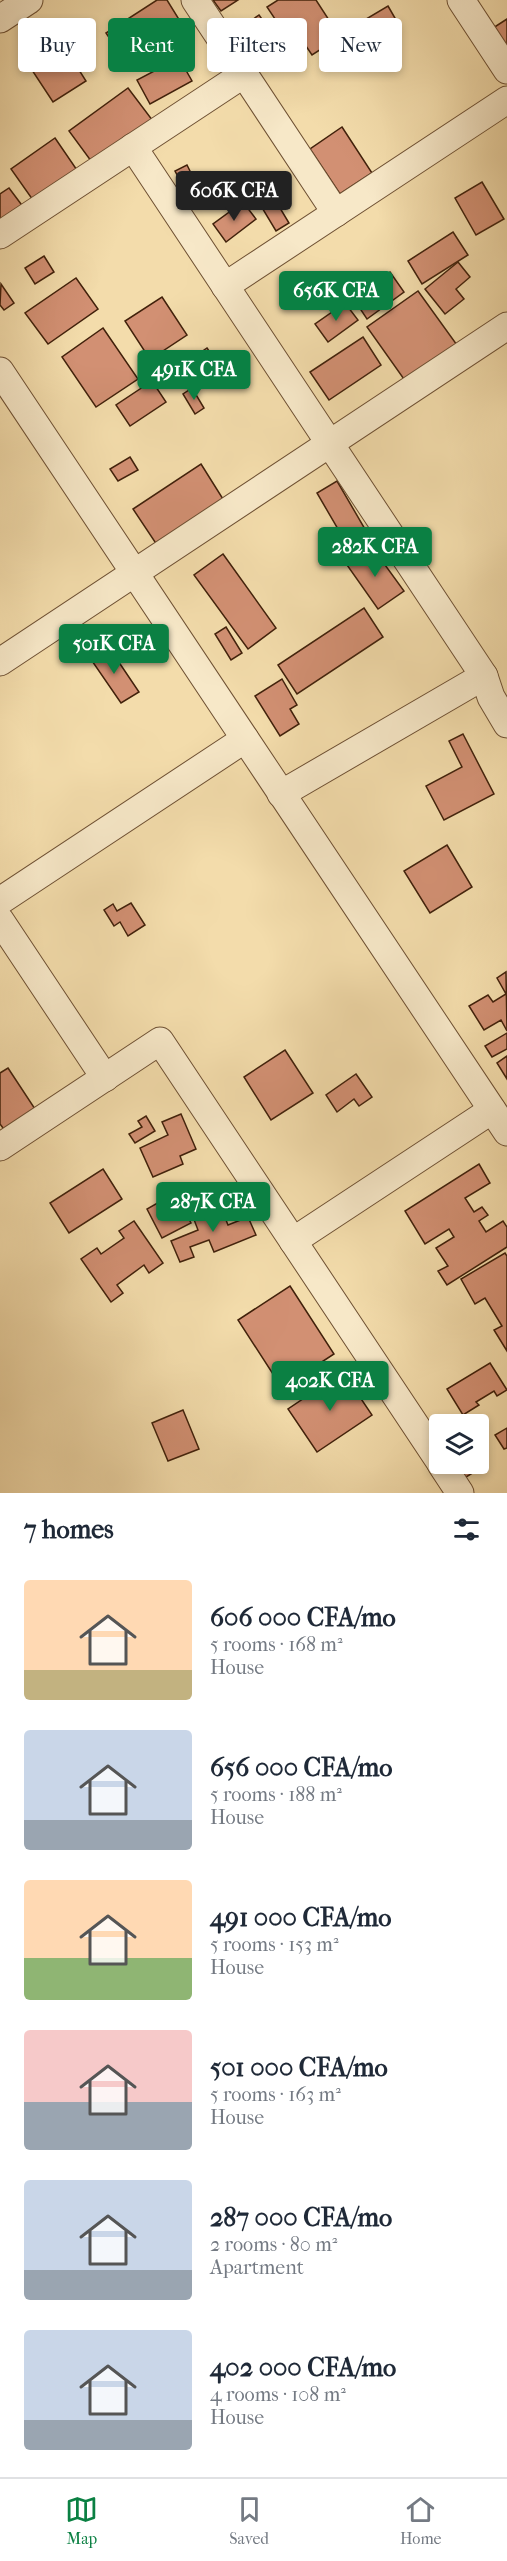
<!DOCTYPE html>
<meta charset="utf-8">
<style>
:root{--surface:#fff;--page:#f6f6f7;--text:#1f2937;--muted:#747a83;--line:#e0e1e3;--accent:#0b8043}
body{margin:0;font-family:"IM FELL French Canon",serif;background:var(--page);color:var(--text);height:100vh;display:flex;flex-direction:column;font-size:22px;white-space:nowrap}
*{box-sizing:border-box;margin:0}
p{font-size:20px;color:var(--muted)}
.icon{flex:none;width:33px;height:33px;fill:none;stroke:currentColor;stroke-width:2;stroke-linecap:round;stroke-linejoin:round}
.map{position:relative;height:1493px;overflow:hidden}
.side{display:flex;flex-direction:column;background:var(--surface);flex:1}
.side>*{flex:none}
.banner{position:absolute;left:18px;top:18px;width:471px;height:54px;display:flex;gap:12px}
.tools{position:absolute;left:429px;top:1414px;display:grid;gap:12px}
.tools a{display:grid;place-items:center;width:60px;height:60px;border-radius:6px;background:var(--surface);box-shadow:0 3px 9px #0003;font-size:30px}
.price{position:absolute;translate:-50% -51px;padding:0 14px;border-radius:6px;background:var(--accent);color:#fff;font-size:20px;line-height:39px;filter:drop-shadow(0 2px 3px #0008)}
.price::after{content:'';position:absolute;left:50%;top:36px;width:18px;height:14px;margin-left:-9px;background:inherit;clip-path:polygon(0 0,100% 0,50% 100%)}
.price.current{background:#222;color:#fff}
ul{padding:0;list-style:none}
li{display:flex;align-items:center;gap:18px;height:150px;padding:0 24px}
li span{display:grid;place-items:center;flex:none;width:168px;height:120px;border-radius:6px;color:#555}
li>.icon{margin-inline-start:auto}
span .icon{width:72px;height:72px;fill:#fffc;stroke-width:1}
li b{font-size:26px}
h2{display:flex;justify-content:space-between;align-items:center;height:72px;padding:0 24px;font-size:26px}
.chip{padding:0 21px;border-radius:6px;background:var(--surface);box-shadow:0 3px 9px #0003;font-size:21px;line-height:54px}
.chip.current{background:var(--accent);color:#fff}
.dock{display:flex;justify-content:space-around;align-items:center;height:84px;border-top:2px solid var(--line);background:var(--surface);font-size:16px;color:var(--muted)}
.dock a{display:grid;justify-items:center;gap:3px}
.dock .current{color:var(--accent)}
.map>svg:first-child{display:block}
</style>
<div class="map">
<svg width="507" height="1493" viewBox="0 0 507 1493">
<rect width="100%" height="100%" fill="#f3dcab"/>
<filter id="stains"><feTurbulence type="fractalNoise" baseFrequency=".00333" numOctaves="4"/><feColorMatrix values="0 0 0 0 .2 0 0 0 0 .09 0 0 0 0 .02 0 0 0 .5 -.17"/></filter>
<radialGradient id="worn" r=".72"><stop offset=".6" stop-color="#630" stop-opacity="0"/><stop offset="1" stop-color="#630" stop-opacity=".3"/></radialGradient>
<g fill="#d29073" stroke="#41210b" stroke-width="1.5">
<path d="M 157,0 L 167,0 L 188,34 L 131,71 L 106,33 Z"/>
<path d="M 213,0 L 238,0 L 221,11 Z"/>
<path d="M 278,0 L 316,0 L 340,37 L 312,55 L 306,46 L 297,52 L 267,7 Z"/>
<path d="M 388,6 L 399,25 L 367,44 L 356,25 Z"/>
<path d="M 259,15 L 284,50 L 255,71 L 244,56 L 249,53 L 235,32 Z"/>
<path d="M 507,19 L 507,49 L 493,28 Z"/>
<path d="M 62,43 L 86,81 L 53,102 L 28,64 Z"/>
<path d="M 179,58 L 192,81 L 150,104 L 137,80 Z"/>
<path d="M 128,88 L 153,121 L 94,165 L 69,131 Z"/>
<path d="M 342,127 L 372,173 L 340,194 L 310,149 Z"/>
<path d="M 55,138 L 79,173 L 35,203 L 11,169 Z"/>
<path d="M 187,165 L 197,185 L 186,191 L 175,171 Z"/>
<path d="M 482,182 L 504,219 L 476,235 L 455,198 Z"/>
<path d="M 9,188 L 36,224 L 0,240 L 0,194 Z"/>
<path d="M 268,188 L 289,223 L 276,231 L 255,196 Z"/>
<path d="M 243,202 L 256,219 L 226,242 L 213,224 Z"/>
<path d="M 453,232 L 468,255 L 422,284 L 408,261 Z"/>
<path d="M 44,256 L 54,272 L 35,284 L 25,268 Z"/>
<path d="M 458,262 L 470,277 L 456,289 L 464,299 L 445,314 L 425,289 Z"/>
<path d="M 390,272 L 404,292 L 367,319 L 353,298 Z"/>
<path d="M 76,278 L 98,309 L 48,344 L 25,313 Z"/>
<path d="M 1,284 L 14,303 L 4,310 L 0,305 Z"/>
<path d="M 418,291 L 457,345 L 406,382 L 367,327 Z"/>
<path d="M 162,297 L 187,335 L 163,351 L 166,356 L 153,364 L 125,321 Z"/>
<path d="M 345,303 L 358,320 L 328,342 L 315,324 Z"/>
<path d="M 103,328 L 138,379 L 96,407 L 62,357 Z"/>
<path d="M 363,337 L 381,365 L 329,400 L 310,372 Z"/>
<path d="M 207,348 L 223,371 L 197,390 L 181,366 Z"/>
<path d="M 152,381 L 166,402 L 130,426 L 116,405 Z"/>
<path d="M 192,388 L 204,408 L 195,414 L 183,394 Z"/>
<path d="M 130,457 L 138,470 L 118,481 L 110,469 Z"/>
<path d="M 201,464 L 228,507 L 161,551 L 133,509 Z"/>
<path d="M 337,481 L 369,536 L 349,548 L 317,493 Z"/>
<path d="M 372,547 L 404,591 L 378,609 L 347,565 Z"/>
<path d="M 223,554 L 276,628 L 248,649 L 194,575 Z"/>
<path d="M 364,608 L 383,637 L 297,694 L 278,665 Z"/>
<path d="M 226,627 L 242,653 L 231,660 L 215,634 Z"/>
<path d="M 108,646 L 139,692 L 121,703 L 90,658 Z"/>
<path d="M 282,679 L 297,705 L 290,709 L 299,724 L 280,736 L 255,696 Z"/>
<path d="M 463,734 L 494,794 L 444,820 L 426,786 L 462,767 L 449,741 Z"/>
<path d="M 447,845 L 472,887 L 430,913 L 404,871 Z"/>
<path d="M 131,903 L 145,925 L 128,936 L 120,922 L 114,926 L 104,910 L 113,904 L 117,911 Z"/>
<path d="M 506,972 L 507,1031 L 501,1020 L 484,1030 L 469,1006 L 488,995 L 493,1002 L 506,994 L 497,978 Z"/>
<path d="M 507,1033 L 507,1049 L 492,1057 L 485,1046 Z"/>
<path d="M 285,1050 L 313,1093 L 271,1120 L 244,1077 Z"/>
<path d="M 507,1056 L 507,1079 L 497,1063 Z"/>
<path d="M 8,1068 L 37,1112 L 6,1132 L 0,1124 L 0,1073 Z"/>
<path d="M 356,1074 L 372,1097 L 359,1106 L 354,1099 L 337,1112 L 326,1095 Z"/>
<path d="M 181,1114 L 196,1149 L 180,1156 L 183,1164 L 153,1177 L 140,1148 L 168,1135 L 162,1122 Z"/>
<path d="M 146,1116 L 155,1131 L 135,1143 L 129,1134 L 142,1127 L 138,1121 Z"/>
<path d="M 479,1164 L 490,1183 L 465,1198 L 474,1212 L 482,1207 L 488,1215 L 479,1221 L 486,1232 L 503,1221 L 507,1227 L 507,1247 L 447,1285 L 438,1271 L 448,1266 L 436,1248 L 454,1237 L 449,1229 L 425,1244 L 405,1211 Z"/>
<path d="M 103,1169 L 122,1199 L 69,1233 L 50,1203 Z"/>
<path d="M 175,1193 L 191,1223 L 162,1238 L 147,1209 Z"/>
<path d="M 220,1205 L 228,1225 L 248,1217 L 256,1235 L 214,1252 L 209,1240 L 190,1247 L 194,1257 L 180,1262 L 171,1241 L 198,1230 L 193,1217 Z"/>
<path d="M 134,1221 L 163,1263 L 149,1273 L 144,1265 L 117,1285 L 123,1293 L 111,1302 L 81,1259 L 97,1248 L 101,1254 L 124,1238 L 119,1231 Z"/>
<path d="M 505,1253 L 507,1256 L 507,1351 L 494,1330 L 502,1326 L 485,1298 L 475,1304 L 461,1279 Z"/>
<path d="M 290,1286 L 334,1354 L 282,1388 L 238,1320 Z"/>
<path d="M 490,1363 L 507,1390 L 497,1396 L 494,1391 L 476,1402 L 479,1405 L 463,1415 L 447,1389 Z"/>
<path d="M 343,1372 L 372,1415 L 317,1452 L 288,1409 Z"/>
<path d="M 183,1410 L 199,1449 L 168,1461 L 152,1423 Z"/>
<path d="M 507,1428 L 507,1448 L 504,1449 L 495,1435 Z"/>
<path d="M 455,1464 L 476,1464 L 479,1469 L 463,1479 Z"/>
</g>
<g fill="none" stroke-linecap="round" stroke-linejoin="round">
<defs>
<g id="minor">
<path d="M 195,0 L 336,213"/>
<path d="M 461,0 L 507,70"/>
<path d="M 0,19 L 29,0"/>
<path d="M 133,147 L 484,676 L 491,697 L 507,724"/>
<path d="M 0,235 L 244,74"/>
<path d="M 225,286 L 507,100"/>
<path d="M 0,371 L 507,1132"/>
<path d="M 0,662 L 507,326"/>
<path d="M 281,794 L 484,676"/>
<path d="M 0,901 L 245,739"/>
<path d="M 0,920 L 105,1078"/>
<path d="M 0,1147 L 160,1041 L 440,1462"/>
<path d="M 293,1241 L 492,1110"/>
<path d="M 441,1464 L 460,1493"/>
</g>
</defs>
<use href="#minor" stroke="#6e5033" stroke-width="29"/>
<use href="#minor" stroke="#f7e8c8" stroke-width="27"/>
</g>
<rect width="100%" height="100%" filter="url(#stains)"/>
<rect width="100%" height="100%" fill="url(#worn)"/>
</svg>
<div class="tools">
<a><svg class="icon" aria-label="layers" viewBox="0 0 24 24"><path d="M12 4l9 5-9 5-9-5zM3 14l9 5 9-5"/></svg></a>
</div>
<b class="price current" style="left:234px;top:222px">606K CFA</b>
<b class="price" style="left:336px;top:322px">656K CFA</b>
<b class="price" style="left:194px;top:401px">491K CFA</b>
<b class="price" style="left:375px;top:578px">282K CFA</b>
<b class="price" style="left:114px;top:675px">501K CFA</b>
<b class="price" style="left:213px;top:1233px">287K CFA</b>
<b class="price" style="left:330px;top:1412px">402K CFA</b>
<div class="banner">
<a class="chip">Buy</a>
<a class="chip current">Rent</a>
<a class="chip">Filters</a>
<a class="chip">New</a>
</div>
</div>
<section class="side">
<h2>7 homes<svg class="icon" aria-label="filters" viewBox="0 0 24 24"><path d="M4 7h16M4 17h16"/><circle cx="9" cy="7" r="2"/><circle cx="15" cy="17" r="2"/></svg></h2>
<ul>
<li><span style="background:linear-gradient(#ffd9b3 75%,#c2b280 0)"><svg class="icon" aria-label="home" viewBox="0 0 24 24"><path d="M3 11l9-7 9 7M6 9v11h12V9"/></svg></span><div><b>606 000 CFA/mo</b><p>5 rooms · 168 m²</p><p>House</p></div></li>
<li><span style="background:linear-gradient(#c9d6e8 75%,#9aa5b1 0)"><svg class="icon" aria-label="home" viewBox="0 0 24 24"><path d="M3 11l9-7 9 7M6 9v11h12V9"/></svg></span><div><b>656 000 CFA/mo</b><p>5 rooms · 188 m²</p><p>House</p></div></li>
<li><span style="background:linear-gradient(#ffd9b3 65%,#8fb573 0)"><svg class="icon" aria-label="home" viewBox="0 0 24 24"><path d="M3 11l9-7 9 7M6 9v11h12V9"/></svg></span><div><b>491 000 CFA/mo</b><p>5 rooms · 153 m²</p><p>House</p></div></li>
<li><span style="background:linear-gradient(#f6c9c9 60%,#9aa5b1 0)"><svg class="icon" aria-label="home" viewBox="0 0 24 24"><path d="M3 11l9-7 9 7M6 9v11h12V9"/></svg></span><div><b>501 000 CFA/mo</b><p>5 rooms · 163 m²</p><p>House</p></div></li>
<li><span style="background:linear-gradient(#c9d6e8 75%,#9aa5b1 0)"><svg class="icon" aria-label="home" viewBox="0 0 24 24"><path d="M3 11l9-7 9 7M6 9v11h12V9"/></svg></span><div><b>287 000 CFA/mo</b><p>2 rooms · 80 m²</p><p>Apartment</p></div></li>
<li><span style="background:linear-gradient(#c9d6e8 75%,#9aa5b1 0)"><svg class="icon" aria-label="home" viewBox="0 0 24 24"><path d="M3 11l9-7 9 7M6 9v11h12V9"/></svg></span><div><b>402 000 CFA/mo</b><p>4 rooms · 108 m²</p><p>House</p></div></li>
</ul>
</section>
<nav class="dock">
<a class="current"><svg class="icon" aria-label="map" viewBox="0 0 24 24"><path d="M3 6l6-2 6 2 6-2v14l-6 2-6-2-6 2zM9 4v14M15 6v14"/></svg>Map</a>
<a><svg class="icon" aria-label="saved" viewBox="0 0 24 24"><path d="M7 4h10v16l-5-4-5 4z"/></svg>Saved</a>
<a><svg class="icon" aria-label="home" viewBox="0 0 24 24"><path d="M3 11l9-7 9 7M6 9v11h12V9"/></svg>Home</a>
</nav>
